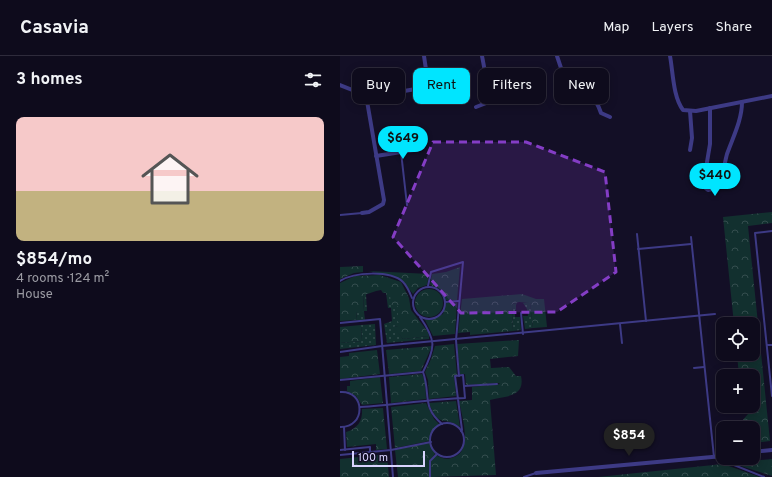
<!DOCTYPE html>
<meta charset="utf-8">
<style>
:root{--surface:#0e0b1c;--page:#1c1929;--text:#f1f3f6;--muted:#9b9ba3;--line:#2e2b3b;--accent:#00e5ff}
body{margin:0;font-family:Overpass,sans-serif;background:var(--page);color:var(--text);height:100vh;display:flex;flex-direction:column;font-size:15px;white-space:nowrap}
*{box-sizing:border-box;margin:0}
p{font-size:13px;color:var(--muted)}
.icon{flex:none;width:22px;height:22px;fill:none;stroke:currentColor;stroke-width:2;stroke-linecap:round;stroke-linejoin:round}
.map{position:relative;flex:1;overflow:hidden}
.details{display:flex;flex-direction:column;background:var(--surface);width:340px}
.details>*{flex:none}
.guide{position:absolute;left:12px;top:12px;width:360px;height:36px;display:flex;gap:8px}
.controls{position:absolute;left:376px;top:261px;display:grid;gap:8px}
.controls a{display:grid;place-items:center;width:44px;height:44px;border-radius:8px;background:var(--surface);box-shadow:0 2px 10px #0003,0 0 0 1px var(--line);font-size:20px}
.scale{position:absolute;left:12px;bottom:10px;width:73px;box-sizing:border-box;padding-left:4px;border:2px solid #d9d4ff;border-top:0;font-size:11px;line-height:14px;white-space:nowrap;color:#d9d4ff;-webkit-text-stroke:3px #130f26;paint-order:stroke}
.price{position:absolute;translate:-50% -34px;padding:0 9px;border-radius:14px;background:var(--accent);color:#111;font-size:13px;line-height:26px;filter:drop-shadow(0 1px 2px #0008)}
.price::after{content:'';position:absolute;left:50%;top:24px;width:12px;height:9px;margin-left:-6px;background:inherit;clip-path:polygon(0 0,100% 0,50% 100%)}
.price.current{background:#222;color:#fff}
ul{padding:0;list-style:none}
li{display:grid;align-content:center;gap:8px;height:212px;padding:0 16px}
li+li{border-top:1px solid var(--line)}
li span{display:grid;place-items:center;height:124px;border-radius:8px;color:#555}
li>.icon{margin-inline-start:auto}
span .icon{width:72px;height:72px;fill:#fffc;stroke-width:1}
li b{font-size:17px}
h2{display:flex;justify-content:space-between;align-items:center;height:48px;padding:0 16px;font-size:17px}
.tag{padding:0 14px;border-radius:8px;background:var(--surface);box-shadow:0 2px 10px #0003,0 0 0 1px var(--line);font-size:14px;line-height:36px}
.tag.current{background:var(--accent);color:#111}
header{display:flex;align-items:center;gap:24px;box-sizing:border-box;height:56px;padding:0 20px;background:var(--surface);border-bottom:1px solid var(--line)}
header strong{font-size:19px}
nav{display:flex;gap:22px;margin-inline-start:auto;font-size:14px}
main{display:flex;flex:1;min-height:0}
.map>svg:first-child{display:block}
</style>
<header>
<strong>Casavia</strong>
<nav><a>Map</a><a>Layers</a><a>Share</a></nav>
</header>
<main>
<section class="details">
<h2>3 homes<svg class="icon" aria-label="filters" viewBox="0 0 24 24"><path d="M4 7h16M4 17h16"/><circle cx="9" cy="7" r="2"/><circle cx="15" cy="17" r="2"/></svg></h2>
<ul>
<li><span style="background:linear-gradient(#f6c9c9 60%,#c2b280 0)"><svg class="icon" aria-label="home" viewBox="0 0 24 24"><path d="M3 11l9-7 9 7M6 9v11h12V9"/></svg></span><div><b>$854/mo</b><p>4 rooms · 124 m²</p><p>House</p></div></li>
</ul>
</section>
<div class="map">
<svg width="432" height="421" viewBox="0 0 432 421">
<defs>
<pattern id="grass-dots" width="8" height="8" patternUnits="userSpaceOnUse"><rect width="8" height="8" fill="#12302f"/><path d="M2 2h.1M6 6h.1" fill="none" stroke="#344d4e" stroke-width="1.8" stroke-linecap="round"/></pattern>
<pattern id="forest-crowns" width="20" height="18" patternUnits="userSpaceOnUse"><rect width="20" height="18" fill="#12302f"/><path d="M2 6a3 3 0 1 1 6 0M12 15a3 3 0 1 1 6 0" fill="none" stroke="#344d4e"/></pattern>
</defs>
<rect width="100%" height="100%" fill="#130f26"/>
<g fill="url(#grass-dots)">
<path d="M 50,236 L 58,250 L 58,270 L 54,271 L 63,283 L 89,280 L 89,283 L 47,287 L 44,268 L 52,265 L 51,252 L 48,252 L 46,237 Z"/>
<path d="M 23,238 L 26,238 L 27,255 L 24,255 L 25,264 L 17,264 L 16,255 L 24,254 Z"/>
<path d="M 190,246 L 193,272 L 185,273 L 183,260 L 188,260 L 187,253 L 183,247 Z"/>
<path d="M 177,247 L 176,249 L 176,254 L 175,254 L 175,261 L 180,261 L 181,274 L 173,275 L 172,248 Z"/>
<path d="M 35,268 L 36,289 L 0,293 L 0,287 L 22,285 L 21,269 Z"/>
</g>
<g fill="url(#forest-crowns)">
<path d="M 432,156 L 432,167 L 408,170 L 430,385 L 413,387 L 413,372 L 403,372 L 402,365 L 408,358 L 408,350 L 413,350 L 413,320 L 399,320 L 397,298 L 413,298 L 413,268 L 394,268 L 383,161 Z"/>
<path d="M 23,210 L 23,216 L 14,217 L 0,223 L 0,211 Z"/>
<path d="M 120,211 L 117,244 L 106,244 L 100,233 L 90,229 L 92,218 L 106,216 Z"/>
<path d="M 29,215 L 89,218 L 87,229 L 78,232 L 73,238 L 63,225 L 56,221 Z"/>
<path d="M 40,219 L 61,226 L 69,242 L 71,254 L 88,276 L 89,280 L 63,283 L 53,271 L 58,270 L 58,250 L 51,251 L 50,237 L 43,237 L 41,234 C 34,235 29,238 23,239 L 24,255 L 16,256 L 17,264 L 0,265 L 0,227 L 15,220 Z"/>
<circle cx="89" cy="247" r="14"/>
<path d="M 182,238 L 196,243 L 204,243 L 207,271 L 193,272 L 190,247 L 179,246 L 172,248 L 173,275 L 130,279 L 130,276 L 118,277 L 122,243 Z"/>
<path d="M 106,247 L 117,247 L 115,278 L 93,280 L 85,264 L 92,264 L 103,258 Z"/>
<path d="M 21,269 L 22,285 L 0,287 L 0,271 Z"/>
<path d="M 179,284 L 178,300 L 150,303 L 151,312 L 169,311 L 176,320 L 181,320 C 186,343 161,340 150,344 L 156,419 L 91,421 L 91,405 L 96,399 C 102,403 108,404 114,401 C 133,394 122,361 119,345 L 132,344 L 132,331 L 160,328 L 159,327 L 126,329 L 125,318 L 120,318 L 117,288 Z"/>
<path d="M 114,288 L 117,319 L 114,319 L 116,340 L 89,343 L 88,324 L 85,316 L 91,303 L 95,290 Z"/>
<path d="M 92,290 L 81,315 L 49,318 L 46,294 Z"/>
<path d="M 37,294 L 40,318 L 0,323 L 0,301 L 9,300 L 9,297 Z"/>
<path d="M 82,318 L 85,325 L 86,343 L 51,347 L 49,321 Z"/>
<path d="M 40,321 L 43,347 L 22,349 L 16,340 L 7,335 L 7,330 L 10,330 L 10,325 Z"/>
<path d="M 116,345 L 120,371 C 105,359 99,374 89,347 Z"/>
<path d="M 86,347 L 94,363 L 99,368 L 91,376 L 89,385 L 55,392 L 51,351 Z"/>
<path d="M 43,352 L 47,393 L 36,394 L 36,388 L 7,391 L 6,376 C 17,373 23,365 22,353 Z"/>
<path d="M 89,387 L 95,398 L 90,404 L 89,421 L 58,421 L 55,394 Z"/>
<path d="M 47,398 L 49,421 L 0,421 L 0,403 Z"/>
<path d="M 432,403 L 432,420 L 398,409 L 398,406 Z"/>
<path d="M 383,408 L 420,421 L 258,421 Z"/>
</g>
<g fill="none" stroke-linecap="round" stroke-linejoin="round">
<g stroke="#3d3a85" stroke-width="2">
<path d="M 61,96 L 67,149"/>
<path d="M 0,159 L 22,157"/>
<path d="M 432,175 L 415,177 L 432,340"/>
<path d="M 297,178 L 306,265"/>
<path d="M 351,181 L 374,401 L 424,421"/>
<path d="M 298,193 L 351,188"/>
<path d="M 0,225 C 14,216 50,214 63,226 C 67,230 70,237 72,242"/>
<path d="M 88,230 L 91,216 L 123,206 L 116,284 L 119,320"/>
<circle cx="89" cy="247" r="16"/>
<path d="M 105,246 L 119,245"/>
<path d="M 181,257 L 183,278"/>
<path d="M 0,267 L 40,263 L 53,421"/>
<path d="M 280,268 L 282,287"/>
<path d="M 427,289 L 432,289"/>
<path d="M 0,296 L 42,290 L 375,258"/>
<path d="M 354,312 L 364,311"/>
<path d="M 83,316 C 91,338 81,350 102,368"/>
<path d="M 0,324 L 83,316 C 96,291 96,284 80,261"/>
<path d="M 124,330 L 157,328"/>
<path d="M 0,336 C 26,334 26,372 0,371"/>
<path d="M 20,351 C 55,349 90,343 125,342 L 123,319 L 115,320 L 122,374 L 121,375"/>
<circle cx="107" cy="384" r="17"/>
<path d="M 4,371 L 5,394"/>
<path d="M 0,394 L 30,391 L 30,396"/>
<path d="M 0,399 L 51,394 L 91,386"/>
<path d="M 90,421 L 90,405 L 97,398"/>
<path d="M 184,421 L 196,417"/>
</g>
<g stroke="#3d3a85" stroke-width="4">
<path d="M 217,0 L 229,36 L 232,40 C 251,39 255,39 261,57 L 270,61"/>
<path d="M 330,0 C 333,16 333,41 343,54 L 356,55 L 432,40"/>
<path d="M 0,29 L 30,41"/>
<path d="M 136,51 L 149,46 L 150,42 L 142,0"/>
<path d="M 370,52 L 370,88 L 363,130 L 368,134 L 377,132 C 383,122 384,109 387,98 C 393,81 402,64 402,46"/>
<path d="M 350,94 L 352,82 L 350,55"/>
<path d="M 36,100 L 80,93 L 83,91"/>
<path d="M 22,157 L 29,156 L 43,148 L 44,144 L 27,45 L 30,41 L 87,31 L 88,27 L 84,0"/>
<path d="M 413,396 L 432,394"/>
<path d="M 196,417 L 383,400"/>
</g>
</g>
<path fill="#843dc5" fill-opacity="0.2" stroke="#843dc5" stroke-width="3" stroke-dasharray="8 5" stroke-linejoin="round" d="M 93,86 L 186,86 L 265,116 L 276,216 L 217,256 L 121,257 L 53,181 Z"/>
</svg>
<div class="controls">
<a><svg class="icon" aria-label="locate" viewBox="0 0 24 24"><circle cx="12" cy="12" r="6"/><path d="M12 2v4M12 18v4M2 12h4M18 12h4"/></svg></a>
<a>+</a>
<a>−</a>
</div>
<div class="scale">100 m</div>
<b class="price" style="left:63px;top:104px">$649</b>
<b class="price" style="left:375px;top:141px">$440</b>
<b class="price current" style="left:289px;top:401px">$854</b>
<div class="guide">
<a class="tag">Buy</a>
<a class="tag current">Rent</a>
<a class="tag">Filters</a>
<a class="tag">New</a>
</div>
</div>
</main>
